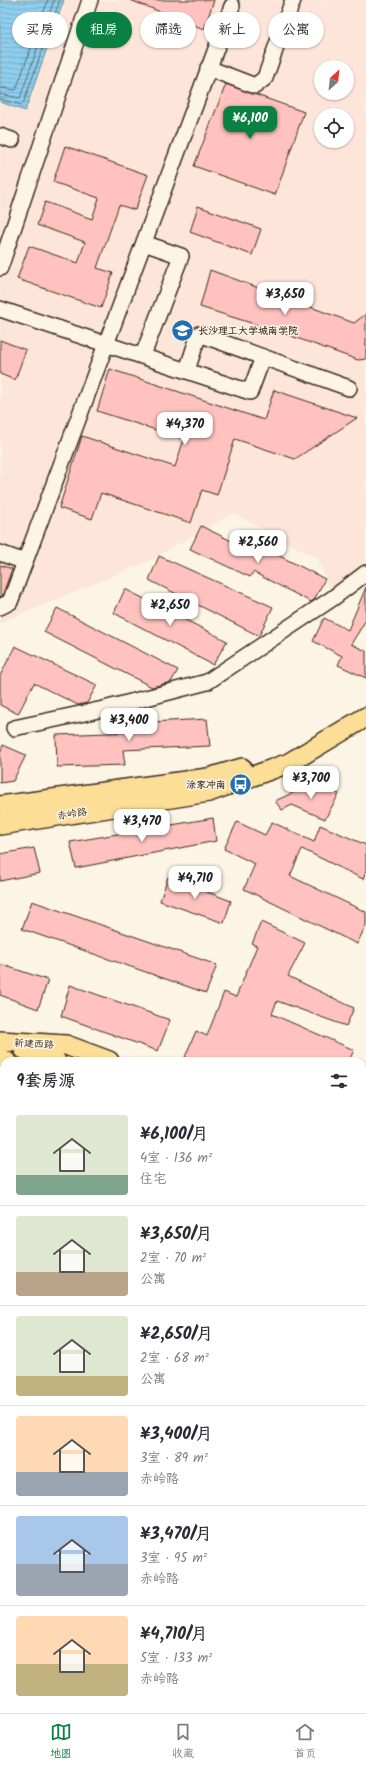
<!DOCTYPE html>
<html lang="zh">
<meta charset="utf-8">
<style>
:root{--surface:#fff;--page:#f7f7f7;--text:#2b2b33;--muted:#7c7c81;--line:#e1e1e2;--accent:#0b8043}
body{margin:0;font-family:Kalam,"LXGW WenKai TC",sans-serif;background:var(--page);color:var(--text);height:100vh;display:flex;flex-direction:column;font-size:15px;white-space:nowrap}
*{box-sizing:border-box;margin:0}
p{font-size:13px;color:var(--muted)}
.icon{flex:none;width:22px;height:22px;fill:none;stroke:currentColor;stroke-width:2;stroke-linecap:round;stroke-linejoin:round}
.map{position:relative;flex:1;overflow:hidden}
.sheet{position:absolute;left:0px;top:1057px;width:366px;height:656px;display:flex;flex-direction:column;background:var(--surface);border-radius:12px 12px 0 0;box-shadow:0 1px 3px #0004}
.sheet>*{flex:none}
.hud{position:absolute;left:12px;top:12px;width:342px;height:36px;display:flex;gap:8px}
.needle{width:26px;rotate:27deg}
.buttons{position:absolute;left:314px;top:60px;display:grid;gap:8px}
.buttons a{display:grid;place-items:center;width:40px;height:40px;border-radius:50%;background:var(--surface);box-shadow:0 1px 3px #0004;font-size:20px}
.price{position:absolute;translate:-50% -34px;padding:0 9px;border-radius:8px;background:#fff;color:#222;font-size:13px;line-height:26px;filter:drop-shadow(0 1px 2px #0008)}
.price::after{content:'';position:absolute;left:50%;top:24px;width:12px;height:9px;margin-left:-6px;background:inherit;clip-path:polygon(0 0,100% 0,50% 100%)}
.price.current{background:var(--accent);color:#fff}
ul{padding:0;list-style:none}
li{display:flex;align-items:center;gap:12px;height:100px;padding:0 16px}
li+li{border-top:1px solid var(--line)}
li span{display:grid;place-items:center;flex:none;width:112px;height:80px;border-radius:4px;color:#555}
li>.icon{margin-inline-start:auto}
span .icon{width:48px;height:48px;fill:#fffc;stroke-width:1}
li b{font-size:17px}
h2{display:flex;justify-content:space-between;align-items:center;height:48px;padding:0 16px;font-size:17px}
.pill{padding:0 14px;border-radius:18px;background:var(--surface);box-shadow:0 1px 3px #0004;font-size:14px;line-height:36px}
.pill.current{background:var(--accent);color:#fff}
.menu{display:flex;justify-content:space-around;align-items:center;height:56px;border-top:1px solid var(--line);background:var(--surface);font-size:11px;color:var(--muted)}
.menu a{display:grid;justify-items:center;gap:2px}
.menu .current{color:var(--accent)}
.map>svg:first-child{display:block}
</style>
<div class="map">
<svg width="366" height="1713" viewBox="0 0 366 1713">
<defs>
<pattern id="water-rules" width="6" height="5" patternUnits="userSpaceOnUse"><rect width="6" height="5" fill="#8dceef"/><path d="M0 2.5h6" fill="none" stroke="#7bb1cc"/></pattern>
</defs>
<rect width="100%" height="100%" fill="#fcf5e5"/>
<filter id="ink" filterUnits="userSpaceOnUse"><feTurbulence type="fractalNoise" baseFrequency=".025" numOctaves="2"/><feDisplacementMap in="SourceGraphic" scale="8" xChannelSelector="R" yChannelSelector="G"/><feConvolveMatrix kernelMatrix="1 2 1 2 8 2 1 2 1" color-interpolation-filters="sRGB"/></filter>
<g filter="url(#ink)">
<path fill="#fde6d9" fill-rule="evenodd" d="M 0,0 L 366,0 L 366,576 L 333,598 L 318,559 L 233,513 L 147,562 L 0,623 ZM 321,67 L 347,67 L 347,93 L 321,93 ZM 321,115 L 347,115 L 347,141 L 321,141 Z"/>
<path fill="url(#water-rules)" stroke="#6c8c9b" d="M 0,0 L 64,0 L 25,111 L 0,102 Z"/>
<g fill="none" stroke-linecap="round" stroke-linejoin="round">
<g stroke="#5c6c72" stroke-width="1">
<path d="M 0,88 L 16,90 L 48,0"/>
<path d="M 0,94 L 20,98 L 54,0"/>
<path d="M 0,99 L 21,105 L 23,104 L 60,0"/>
</g>
</g>
<g fill="#ffc2be" stroke="#3b2a1e">
<path d="M 130,0 L 214,0 L 204,29 Z"/>
<path d="M 226,84 L 304,112 L 275,195 L 194,166 Z"/>
<path d="M 65,146 L 148,175 L 135,210 L 119,205 L 97,268 L 113,273 L 101,308 L 17,279 L 29,246 L 78,263 L 85,242 L 37,225 L 45,202 L 92,219 L 99,198 L 53,182 Z"/>
<path d="M 198,206 L 261,229 L 252,255 L 190,232 Z"/>
<path d="M 210,270 L 354,323 L 366,314 L 366,359 L 358,360 L 280,332 L 200,307 Z"/>
<path d="M 0,340 L 26,350 L 15,380 L 0,374 Z"/>
<path d="M 110,369 L 264,420 L 274,390 L 357,418 L 295,459 L 235,439 L 217,495 L 202,490 L 191,523 L 101,493 L 92,519 L 59,508 L 82,436 L 175,467 L 184,439 L 97,411 Z"/>
<path d="M 201,526 L 260,555 L 264,548 L 325,579 L 314,600 L 311,602 L 253,572 L 250,577 L 190,549 Z"/>
<path d="M 159,556 L 273,607 L 259,636 L 149,580 Z"/>
<path d="M 0,565 L 12,569 L 2,596 L 0,597 Z"/>
<path d="M 366,587 L 366,620 L 351,644 L 366,651 L 366,678 L 338,665 L 342,656 L 313,641 L 324,618 L 348,630 Z"/>
<path d="M 125,589 L 227,641 L 213,665 L 114,613 Z"/>
<path d="M 57,608 L 178,670 L 171,682 L 152,687 L 44,632 Z"/>
<path d="M 15,646 L 97,685 L 87,703 L 78,705 L 34,683 L 18,714 L 0,705 L 0,676 Z"/>
<path d="M 207,719 L 210,746 L 123,750 L 125,765 L 57,767 L 56,735 L 133,732 L 132,723 Z"/>
<path d="M 3,745 L 26,755 L 13,781 L 0,783 L 0,753 Z"/>
<path d="M 316,782 L 339,794 L 325,819 L 292,805 L 282,810 L 275,801 Z"/>
<path d="M 213,818 L 216,841 L 76,868 L 70,842 Z"/>
<path d="M 237,822 L 265,835 L 272,822 L 314,842 L 320,825 L 366,845 L 366,870 L 363,879 L 302,849 L 290,876 L 366,912 L 366,925 L 357,944 L 244,889 L 255,864 L 224,849 Z"/>
<path d="M 34,848 L 40,873 L 0,881 L 0,854 Z"/>
<path d="M 168,877 L 231,901 L 224,923 L 160,901 Z"/>
<path d="M 32,901 L 217,965 L 206,993 L 22,929 Z"/>
<path d="M 261,922 L 305,943 L 288,976 L 354,1008 L 346,1026 L 277,1001 L 272,1014 L 354,1050 L 349,1061 L 194,1061 L 185,1057 L 196,1031 L 207,1036 L 224,992 L 236,997 L 257,946 L 252,944 Z"/>
<path d="M 0,964 L 48,980 L 38,1009 L 0,995 Z"/>
<path d="M 70,985 L 170,1020 L 158,1051 L 61,1016 Z"/>
</g>
<g fill="none" stroke-linecap="round" stroke-linejoin="round">
<defs>
<g id="minor">
<path d="M 208,68 L 255,86 L 265,78 L 293,0"/>
<path d="M 0,136 L 12,140"/>
<path d="M 0,268 L 90,0"/>
<path d="M 0,309 L 250,392 L 263,357"/>
<path d="M 143,355 L 181,256 L 144,243"/>
<path d="M 187,370 L 199,334 L 349,388"/>
<path d="M 0,553 L 25,562"/>
<path d="M 0,607 L 10,602 L 232,6"/>
<path d="M 14,728 L 108,708 L 207,682 L 333,598 L 366,573"/>
<path d="M 362,1566 L 366,1550"/>
<path d="M 307,1713 L 309,1709"/>
</g>
<g id="major">
<path d="M 0,806 L 208,778 L 242,768"/>
<path d="M 0,825 L 209,792 L 289,763 L 366,717"/>
<path d="M 0,1041 L 66,1045 L 109,1061"/>
<path d="M 24,1049 L 56,1061"/>
<path d="M 1,1059 L 6,1061"/>
<path d="M 362,1153 L 366,1155"/>
<path d="M 362,1173 L 366,1175"/>
<path d="M 362,1190 L 366,1191"/>
<path d="M 362,1204 L 366,1206"/>
<path d="M 362,1632 L 366,1621"/>
<path d="M 362,1693 L 366,1684"/>
<path d="M 328,1713 L 330,1709"/>
<path d="M 352,1713 L 354,1709"/>
</g>
</defs>
<use href="#minor" stroke="#3b2a1e" stroke-width="18"/>
<use href="#major" stroke="#3b2a1e" stroke-width="22"/>
<use href="#minor" stroke="#fcf5e5" stroke-width="15"/>
<use href="#major" stroke="#fcde96" stroke-width="19"/>
</g>
</g>
<defs>
<symbol id="university-disc" viewBox="-11 -11 22 22"><circle r="9.5" fill="#1f6fb2" stroke="#fcf5e5"/><path d="M0-5L7-2L0 1L-7-2ZM-4 1L0 2.5L4 1V4Q0 6-4 4Z" fill="#fff"/></symbol>
<symbol id="bus-disc" viewBox="-11 -11 22 22"><circle r="9.5" fill="#1f6fb2" stroke="#fcf5e5"/><path d="M-5-6H5V4H4V6H2V4H-2V6H-4V4H-5ZM-3.5-4V0h7V-4ZM-3.5 1.2v1.5H-2V1.2ZM2 1.2v1.5H3.5V1.2Z" fill="#fff"/></symbol>
</defs>
<g fill-rule="evenodd">
<use href="#university-disc" x="170" y="318" width="25" height="25"/>
<use href="#bus-disc" x="228" y="772" width="25" height="25"/>
</g>
<g text-anchor="middle" dominant-baseline="central" stroke-width="3" stroke-linejoin="round" paint-order="stroke">
<g font-size="10" font-weight="bold" fill="#3b2a1e" stroke="#fcf5e5" text-anchor="start">
<text x="198" y="331">长沙理工大学城南学院</text>
<text x="226" y="785" text-anchor="end">涂家冲南</text>
</g>
<g font-size="10" fill="#3b2a1e" stroke="#fcf5e5">
<text transform="translate(72 814) rotate(-9)">赤岭路</text>
<text transform="translate(34 1044) rotate(3)">新建西路</text>
</g>
</g>
</svg>
<div class="buttons">
<a><svg class="needle" viewBox="-14 -14 28 28"><path d="M0-13l5 13h-10z" fill="#e53935"/><path d="M0 13l5-13h-10z" fill="#7c7c81"/></svg></a>
<a><svg class="icon" aria-label="locate" viewBox="0 0 24 24"><circle cx="12" cy="12" r="6"/><path d="M12 2v4M12 18v4M2 12h4M18 12h4"/></svg></a>
</div>
<b class="price current" style="left:250px;top:140px">¥6,100</b>
<b class="price" style="left:285px;top:316px">¥3,650</b>
<b class="price" style="left:185px;top:446px">¥4,370</b>
<b class="price" style="left:258px;top:564px">¥2,560</b>
<b class="price" style="left:170px;top:627px">¥2,650</b>
<b class="price" style="left:129px;top:742px">¥3,400</b>
<b class="price" style="left:311px;top:800px">¥3,700</b>
<b class="price" style="left:142px;top:843px">¥3,470</b>
<b class="price" style="left:195px;top:900px">¥4,710</b>
<div class="hud">
<a class="pill">买房</a>
<a class="pill current">租房</a>
<a class="pill">筛选</a>
<a class="pill">新上</a>
<a class="pill">公寓</a>
</div>
<section class="sheet">
<h2>9套房源<svg class="icon" aria-label="filters" viewBox="0 0 24 24"><path d="M4 7h16M4 17h16"/><circle cx="9" cy="7" r="2"/><circle cx="15" cy="17" r="2"/></svg></h2>
<ul>
<li><span style="background:linear-gradient(#dfe7d0 75%,#7fa58c 0)"><svg class="icon" aria-label="home" viewBox="0 0 24 24"><path d="M3 11l9-7 9 7M6 9v11h12V9"/></svg></span><div><b>¥6,100/月</b><p>4室 · 136 m²</p><p>住宅</p></div></li>
<li><span style="background:linear-gradient(#dfe7d0 70%,#b9a48a 0)"><svg class="icon" aria-label="home" viewBox="0 0 24 24"><path d="M3 11l9-7 9 7M6 9v11h12V9"/></svg></span><div><b>¥3,650/月</b><p>2室 · 70 m²</p><p>公寓</p></div></li>
<li><span style="background:linear-gradient(#dfe7d0 75%,#c2b280 0)"><svg class="icon" aria-label="home" viewBox="0 0 24 24"><path d="M3 11l9-7 9 7M6 9v11h12V9"/></svg></span><div><b>¥2,650/月</b><p>2室 · 68 m²</p><p>公寓</p></div></li>
<li><span style="background:linear-gradient(#ffd9b3 70%,#9aa5b1 0)"><svg class="icon" aria-label="home" viewBox="0 0 24 24"><path d="M3 11l9-7 9 7M6 9v11h12V9"/></svg></span><div><b>¥3,400/月</b><p>3室 · 89 m²</p><p>赤岭路</p></div></li>
<li><span style="background:linear-gradient(#a9c7e8 60%,#9aa5b1 0)"><svg class="icon" aria-label="home" viewBox="0 0 24 24"><path d="M3 11l9-7 9 7M6 9v11h12V9"/></svg></span><div><b>¥3,470/月</b><p>3室 · 95 m²</p><p>赤岭路</p></div></li>
<li><span style="background:linear-gradient(#ffd9b3 60%,#c2b280 0)"><svg class="icon" aria-label="home" viewBox="0 0 24 24"><path d="M3 11l9-7 9 7M6 9v11h12V9"/></svg></span><div><b>¥4,710/月</b><p>5室 · 133 m²</p><p>赤岭路</p></div></li>
</ul>
</section>
</div>
<nav class="menu">
<a class="current"><svg class="icon" aria-label="map" viewBox="0 0 24 24"><path d="M3 6l6-2 6 2 6-2v14l-6 2-6-2-6 2zM9 4v14M15 6v14"/></svg>地图</a>
<a><svg class="icon" aria-label="saved" viewBox="0 0 24 24"><path d="M7 4h10v16l-5-4-5 4z"/></svg>收藏</a>
<a><svg class="icon" aria-label="home" viewBox="0 0 24 24"><path d="M3 11l9-7 9 7M6 9v11h12V9"/></svg>首页</a>
</nav>
